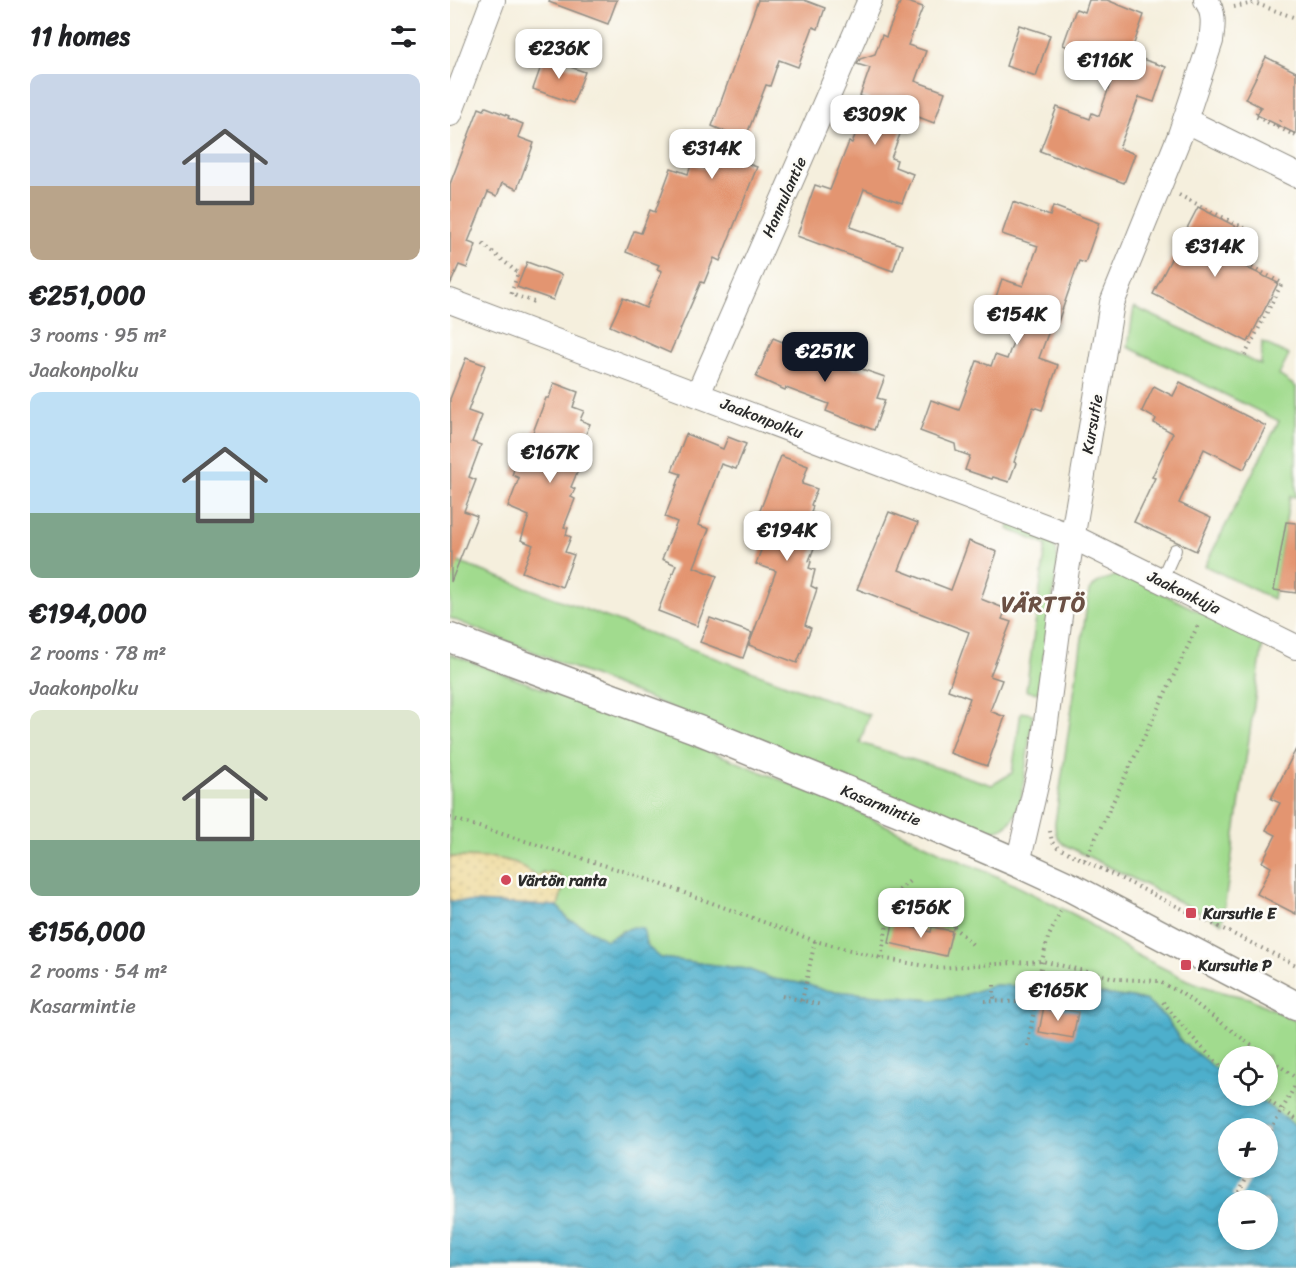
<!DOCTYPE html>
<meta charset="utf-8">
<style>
:root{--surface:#fff;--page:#f6f6f6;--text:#202124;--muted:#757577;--accent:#111827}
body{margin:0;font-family:Sriracha,sans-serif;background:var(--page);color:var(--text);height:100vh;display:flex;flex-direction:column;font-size:22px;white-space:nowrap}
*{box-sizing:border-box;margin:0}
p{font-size:20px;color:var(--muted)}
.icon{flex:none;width:33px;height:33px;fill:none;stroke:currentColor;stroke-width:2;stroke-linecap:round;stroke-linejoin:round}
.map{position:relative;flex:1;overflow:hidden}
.drawer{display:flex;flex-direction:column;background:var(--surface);width:450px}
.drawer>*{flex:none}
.tools{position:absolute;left:768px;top:1046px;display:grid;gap:12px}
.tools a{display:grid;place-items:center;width:60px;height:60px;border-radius:50%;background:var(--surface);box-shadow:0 3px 9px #0003;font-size:30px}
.price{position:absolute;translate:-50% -51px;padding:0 14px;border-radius:12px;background:#fff;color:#222;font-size:20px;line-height:39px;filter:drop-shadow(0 2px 3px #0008)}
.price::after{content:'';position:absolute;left:50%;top:36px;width:18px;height:14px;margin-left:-9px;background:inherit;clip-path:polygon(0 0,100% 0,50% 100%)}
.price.on{background:var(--accent);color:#fff}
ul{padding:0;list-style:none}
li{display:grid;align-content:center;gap:12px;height:318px;padding:0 30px}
li span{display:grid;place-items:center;height:186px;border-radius:12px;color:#555}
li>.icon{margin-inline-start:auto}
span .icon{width:108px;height:108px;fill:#fffc;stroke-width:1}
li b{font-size:26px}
h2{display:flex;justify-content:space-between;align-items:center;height:72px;padding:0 30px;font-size:26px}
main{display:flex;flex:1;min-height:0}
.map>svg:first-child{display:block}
</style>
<main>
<section class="drawer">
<h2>11 homes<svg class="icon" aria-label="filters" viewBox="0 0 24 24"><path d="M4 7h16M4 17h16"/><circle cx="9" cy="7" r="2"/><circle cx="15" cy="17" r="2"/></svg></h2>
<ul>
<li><span style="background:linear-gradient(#c9d6e8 60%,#b9a48a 0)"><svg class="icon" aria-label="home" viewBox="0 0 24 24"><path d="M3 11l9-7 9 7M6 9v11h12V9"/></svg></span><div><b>€251,000</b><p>3 rooms · 95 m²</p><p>Jaakonpolku</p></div></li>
<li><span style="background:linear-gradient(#bfe0f5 65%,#7fa58c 0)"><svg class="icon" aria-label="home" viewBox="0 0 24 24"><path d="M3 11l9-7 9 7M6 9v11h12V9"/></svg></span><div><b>€194,000</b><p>2 rooms · 78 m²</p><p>Jaakonpolku</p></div></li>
<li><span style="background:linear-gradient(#dfe7d0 70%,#7fa58c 0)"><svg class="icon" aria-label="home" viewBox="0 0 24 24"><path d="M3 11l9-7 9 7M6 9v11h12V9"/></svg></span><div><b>€156,000</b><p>2 rooms · 54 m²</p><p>Kasarmintie</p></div></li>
</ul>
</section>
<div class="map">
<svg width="846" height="1268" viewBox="0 0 846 1268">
<defs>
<pattern id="sand-dots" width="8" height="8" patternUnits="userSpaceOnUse" patternTransform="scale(1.5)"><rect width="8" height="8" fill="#eeda9e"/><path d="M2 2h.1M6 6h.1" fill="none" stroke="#cb8" stroke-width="1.8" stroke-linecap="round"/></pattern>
<pattern id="water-waves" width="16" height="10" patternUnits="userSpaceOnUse" patternTransform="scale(1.5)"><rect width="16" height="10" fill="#4dafcc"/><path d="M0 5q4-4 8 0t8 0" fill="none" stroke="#408fa6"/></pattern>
</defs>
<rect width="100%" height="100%" fill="#fdfcf7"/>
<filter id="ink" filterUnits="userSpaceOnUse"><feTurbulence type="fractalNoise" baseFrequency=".0167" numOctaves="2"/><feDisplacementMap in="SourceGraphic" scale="12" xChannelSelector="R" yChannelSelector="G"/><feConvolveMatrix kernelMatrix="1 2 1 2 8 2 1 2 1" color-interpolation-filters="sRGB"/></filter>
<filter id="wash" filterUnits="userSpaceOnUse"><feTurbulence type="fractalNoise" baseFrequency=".008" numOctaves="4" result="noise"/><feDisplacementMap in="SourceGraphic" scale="24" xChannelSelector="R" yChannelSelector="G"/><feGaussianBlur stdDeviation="1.35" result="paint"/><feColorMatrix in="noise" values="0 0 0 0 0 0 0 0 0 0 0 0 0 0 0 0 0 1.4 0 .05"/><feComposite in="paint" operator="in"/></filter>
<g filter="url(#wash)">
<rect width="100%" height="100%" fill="#f5efdd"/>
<g fill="#a1db8e" stroke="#66835c" stroke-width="1.5">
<path d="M 684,307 L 811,365 L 812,342 L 839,355 L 829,375 L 846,387 L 846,497 L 840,496 L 823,599 L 755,566 L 829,421 L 678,347 Z"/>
<path d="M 560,523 L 600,541 L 606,549 L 608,562 L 588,693 L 576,691 L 596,545 L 558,529 Z"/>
<path d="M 0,559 L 419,715 L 410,743 L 542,785 L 562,773 L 571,712 L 583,714 L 571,801 C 562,828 551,834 523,830 L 0,618 Z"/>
<path d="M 669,574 L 675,575 L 813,643 L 772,923 L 613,844 C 606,838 605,832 605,823 L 639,591 L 647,583 Z"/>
<path d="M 0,654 L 280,759 L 404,810 L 501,857 L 549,877 L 627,916 L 685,954 L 737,980 L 771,992 L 799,998 L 846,1021 L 846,1126 L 803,1095 L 818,1095 L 818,1056 L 778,1056 L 778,1078 L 732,1042 L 715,1017 L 695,1000 L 614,988 L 544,985 L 509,997 L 482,1000 L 373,990 L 356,984 L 323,979 L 297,969 L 211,958 L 200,949 L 195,941 L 173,930 L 156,941 L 127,923 L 118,920 L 108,906 L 114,883 L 93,872 L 86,877 L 66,863 L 55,860 L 44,858 L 0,857 Z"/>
</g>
<path fill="url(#sand-dots)" stroke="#8c8264" stroke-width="1.5" d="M 0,857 L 44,858 L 55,860 L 66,863 L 86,876 L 100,872 L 109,875 L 114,882 L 108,906 L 0,901 Z"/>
<path fill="url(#water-waves)" stroke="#3c6d7c" stroke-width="1.5" fill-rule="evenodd" d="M 0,901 L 108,906 L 118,920 L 127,923 L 156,940 L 182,927 L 192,928 C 196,934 194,937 196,943 C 199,949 206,954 211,958 L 297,969 L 323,979 L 356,984 L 373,990 L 482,1000 L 509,997 L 544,985 L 614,988 L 695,1000 L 715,1017 L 732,1042 L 778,1078 L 778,1095 L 803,1095 L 846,1126 L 846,1268 L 0,1268 ZM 778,1128 L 818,1128 L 818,1167 L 778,1167 ZM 778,1200 L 818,1200 L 818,1239 L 778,1239 Z"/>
<path fill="#f5efdd" d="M 797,1167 L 806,1167 L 790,1199 L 782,1195 Z"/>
<g id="blocks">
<g fill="#e39571">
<path d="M 100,0 L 167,0 L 158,24 L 99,2 Z"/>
<path d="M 308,0 L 354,0 L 375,8 L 368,29 L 363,27 L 348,67 L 329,60 L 320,86 L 316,85 L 287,160 L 307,167 L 270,261 L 264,258 L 254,283 L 251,282 L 220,353 L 160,326 L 173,298 L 196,308 L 212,271 L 207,269 L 209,265 L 176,252 L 184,231 L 191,233 L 200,210 L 205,212 L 221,168 L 238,174 L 242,163 L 262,171 L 276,132 L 262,126 Z"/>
<path d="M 451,0 L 473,7 L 458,45 L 476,51 L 465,81 L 495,92 L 484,123 L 458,113 L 441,158 L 447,160 L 445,167 L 463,174 L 452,203 L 414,189 L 400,227 L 452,245 L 443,271 L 347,236 L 365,185 L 380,190 L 399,142 L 402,143 L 419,99 L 410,96 L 420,68 L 407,64 L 410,59 L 425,54 L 432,35 L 436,37 Z"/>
<path d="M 639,0 L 657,0 L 694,15 L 680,55 L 716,67 L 704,102 L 689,97 L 669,148 L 685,154 L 674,183 L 590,151 L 607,107 L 640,119 L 642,113 L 649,116 L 667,64 L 613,45 L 626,9 L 635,12 Z"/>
<path d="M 569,25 L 600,35 L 586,76 L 556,66 Z"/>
<path d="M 816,57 L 846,72 L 846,134 L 807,115 L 811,107 L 795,99 Z"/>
<path d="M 94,58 L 135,72 L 123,103 L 83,89 Z"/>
<path d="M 36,107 L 59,116 L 58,118 L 73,124 L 68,137 L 84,143 L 67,189 L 52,183 L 47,196 L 38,192 L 18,242 L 26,245 L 17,268 L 9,265 L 0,285 L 0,184 L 29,108 L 34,110 Z"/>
<path d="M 563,202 L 600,216 L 603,206 L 649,223 L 635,263 L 629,261 L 608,322 L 603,320 L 589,358 L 608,365 L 592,410 L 583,407 L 564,462 L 566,463 L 559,482 L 543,477 L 542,479 L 515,470 L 520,456 L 506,451 L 505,444 L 470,431 L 481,400 L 509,410 L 527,361 L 541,366 L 545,355 L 557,359 L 571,320 L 542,309 L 552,279 L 573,286 L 588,246 L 552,234 Z"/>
<path d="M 748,207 L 795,231 L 781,260 L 828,283 L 798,342 L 703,294 Z"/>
<path d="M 77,262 L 112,275 L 103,300 L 67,287 Z"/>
<path d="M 323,338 L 389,365 L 390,363 L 406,369 L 406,367 L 435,377 L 427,398 L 435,400 L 424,430 L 376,411 L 379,404 L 336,388 L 335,390 L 306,377 Z"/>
<path d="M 16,358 L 35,365 L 18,411 L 32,416 L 22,442 L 31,445 L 19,477 L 26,480 L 14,511 L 27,516 L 1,582 L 0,399 Z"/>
<path d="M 730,382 L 816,426 L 794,469 L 754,449 L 729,503 L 761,518 L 746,551 L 684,522 L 705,478 L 702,477 L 723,433 L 704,423 L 706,419 L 692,411 L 704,386 L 723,396 Z"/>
<path d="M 104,383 L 128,392 L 123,407 L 134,411 L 130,420 L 140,424 L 123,466 L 129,468 L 121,487 L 125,489 L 121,497 L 125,499 L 114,527 L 118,528 L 116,535 L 121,537 L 115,552 L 124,555 L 112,587 L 72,572 L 83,545 L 71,540 L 79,516 L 58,507 L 69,478 L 62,475 L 77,433 L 82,435 L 96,398 L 99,398 Z"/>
<path d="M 236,434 L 273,449 L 278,437 L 296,444 L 286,469 L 271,464 L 248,525 L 259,529 L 244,567 L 267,576 L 247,626 L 208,611 L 226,565 L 212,559 L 227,522 L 215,517 L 231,474 L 222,471 Z"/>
<path d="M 331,456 L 358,466 L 352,484 L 367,489 L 361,505 L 363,506 L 361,512 L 367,515 L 361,531 L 369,535 L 359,561 L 361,562 L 359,568 L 365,570 L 361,586 L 367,589 L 355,625 L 361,628 L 347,663 L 299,645 L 326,571 L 306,564 L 315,539 L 301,534 Z"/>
<path d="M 439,512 L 468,523 L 449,570 L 501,590 L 519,541 L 547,552 L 531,599 L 556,609 L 552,619 L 561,622 L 540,676 L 552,680 L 540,711 L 555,717 L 537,766 L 500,753 L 520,698 L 498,690 L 519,632 L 407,589 Z"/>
<path d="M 836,522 L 846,523 L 846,593 L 824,590 Z"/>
<path d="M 260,618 L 302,633 L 293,658 L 250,642 Z"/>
<path d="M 846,749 L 846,914 L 807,894 L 821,867 L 812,862 L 826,835 L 816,830 L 830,803 L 821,799 Z"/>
<path d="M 443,923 L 481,932 L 482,927 L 502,931 L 496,956 L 439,943 Z"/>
<path d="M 594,1006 L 628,1012 L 623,1038 L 589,1032 Z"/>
</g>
</g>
</g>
<g filter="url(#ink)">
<use href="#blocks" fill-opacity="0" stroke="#908d84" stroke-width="1.5"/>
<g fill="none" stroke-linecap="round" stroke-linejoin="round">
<defs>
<path id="service" d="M 711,581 L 725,550"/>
<g id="minor">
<path d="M 0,114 L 43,0"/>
<path d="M 735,120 L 846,175"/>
<path d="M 0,301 L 623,537 L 846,647"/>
<path d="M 248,394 L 420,0"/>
<path d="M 568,863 L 590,768 L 613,593 L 662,303 L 730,135 L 761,41 C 763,26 765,13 756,0"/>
</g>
<path id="tertiary" d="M 0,638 L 251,731 L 457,815 L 568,863 L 622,888 L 846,1006"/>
</defs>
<use href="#service" stroke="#908d84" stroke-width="14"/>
<use href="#minor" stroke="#908d84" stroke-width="26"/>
<use href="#tertiary" stroke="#908d84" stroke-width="31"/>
<g stroke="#908d84" stroke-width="4" stroke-dasharray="1.5 4.5" stroke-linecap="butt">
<path d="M 784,7 L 804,3 L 846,18"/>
<path d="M 810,107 L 805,116 L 846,136"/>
<path d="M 827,127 L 832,118"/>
<path d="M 729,195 L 800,231 L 785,260"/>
<path d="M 33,244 L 68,273 L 61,294 L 87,303"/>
<path d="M 786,259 L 832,283 L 795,355"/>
<path d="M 0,818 L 186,875 L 365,941 L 431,958 L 487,968 L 592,961 L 669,979 L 708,981 L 731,993 L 816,1056"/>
<path d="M 600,831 L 602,842 L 607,847 L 846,965"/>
<path d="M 635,860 L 749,623"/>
<path d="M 439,916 L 478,925 C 496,917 511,933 523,945"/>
<path d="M 482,923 L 490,892"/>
<path d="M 504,927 L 510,900"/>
<path d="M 431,958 L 442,896 L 462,879"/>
<path d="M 544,985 L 544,1002"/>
<path d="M 332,996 L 372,1005"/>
<path d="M 352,1001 L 365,941"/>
<path d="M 535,1001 L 568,1002"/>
<path d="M 713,1002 C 733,1027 753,1051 778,1072"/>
<path d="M 578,1046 L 592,961 L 598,938 L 611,911"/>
<path d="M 818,1057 L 846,1078"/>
<path d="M 809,1095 L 846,1119"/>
<path d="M 818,1136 L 846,1084"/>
<path d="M 786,1197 L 802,1167"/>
</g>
<use href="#service" stroke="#fff" stroke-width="12"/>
<use href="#minor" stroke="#fff" stroke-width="24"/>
<use href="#tertiary" stroke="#fff" stroke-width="28"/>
</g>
</g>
<g fill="#d1495b" stroke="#fdfcf7" stroke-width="2">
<circle cx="56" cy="880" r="6"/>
<rect x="735" y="907" width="12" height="12" rx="3"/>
<rect x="730" y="959" width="12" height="12" rx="3"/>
</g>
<g text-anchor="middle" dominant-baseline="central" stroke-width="5" stroke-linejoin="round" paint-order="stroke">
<g font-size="16" fill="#2b2b2b" stroke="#fdfcf7">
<text transform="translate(334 197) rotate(-66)">Hannulantie</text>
<text transform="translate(312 418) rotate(21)">Jaakonpolku</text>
<text transform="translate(642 424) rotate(-80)">Kursutie</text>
<text transform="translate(734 592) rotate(26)">Jaakonkuja</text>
<text transform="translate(431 805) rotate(22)">Kasarmintie</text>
</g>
<g font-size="16" font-weight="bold" fill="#2b2b2b" stroke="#fdfcf7" text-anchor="start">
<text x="68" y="880">Värtön ranta</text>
<text x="753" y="913">Kursutie E</text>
<text x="748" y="965">Kursutie P</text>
</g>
<g font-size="22" font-weight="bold" letter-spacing="1.5" fill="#6b5044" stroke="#fdfcf7">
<text x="594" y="604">VÄRTTÖ</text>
</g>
</g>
</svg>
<div class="tools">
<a><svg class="icon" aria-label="locate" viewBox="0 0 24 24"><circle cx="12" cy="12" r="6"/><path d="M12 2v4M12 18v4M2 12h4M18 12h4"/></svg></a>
<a>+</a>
<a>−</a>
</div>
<b class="price" style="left:109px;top:80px">€236K</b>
<b class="price" style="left:655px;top:92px">€116K</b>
<b class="price" style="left:425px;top:146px">€309K</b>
<b class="price" style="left:262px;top:180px">€314K</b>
<b class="price" style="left:765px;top:278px">€314K</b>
<b class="price" style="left:567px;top:346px">€154K</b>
<b class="price on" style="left:375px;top:383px">€251K</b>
<b class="price" style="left:100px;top:484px">€167K</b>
<b class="price" style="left:337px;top:562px">€194K</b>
<b class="price" style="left:471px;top:939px">€156K</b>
<b class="price" style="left:608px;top:1022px">€165K</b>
</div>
</main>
